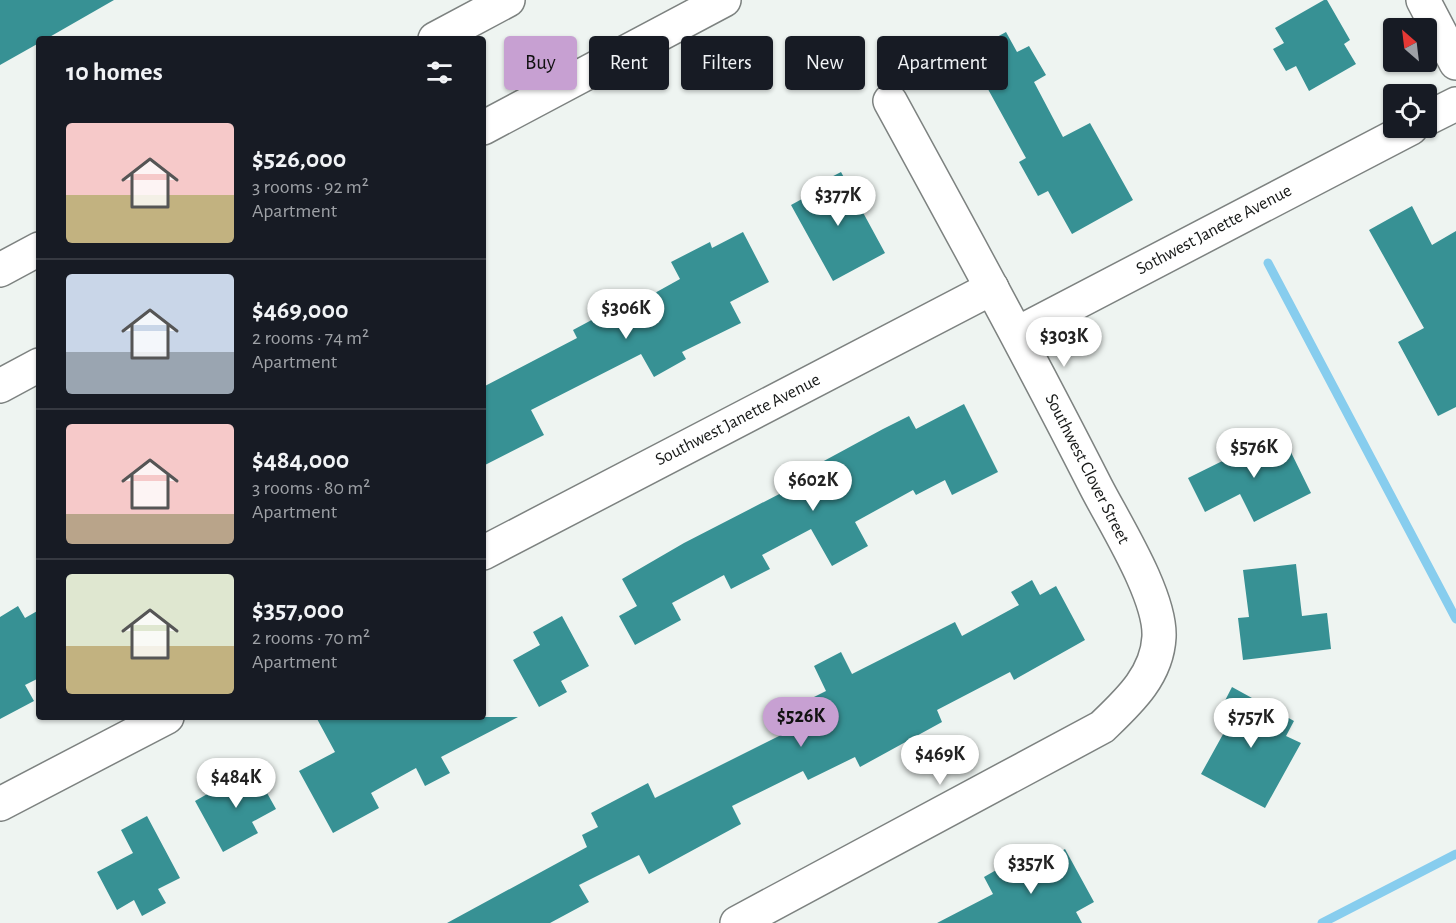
<!DOCTYPE html>
<meta charset="utf-8">
<style>
:root{--surface:#171b24;--page:#20242c;--text:#f1f3f6;--muted:#9ea1a6;--line:#363941;--accent:#c7a0d2}
body{margin:0;font-family:"Alegreya Sans",sans-serif;background:var(--page);color:var(--text);height:100vh;display:flex;flex-direction:column;font-size:22px;white-space:nowrap}
*{box-sizing:border-box;margin:0}
p{font-size:20px;color:var(--muted)}
.icon{flex:none;width:33px;height:33px;fill:none;stroke:currentColor;stroke-width:2;stroke-linecap:round;stroke-linejoin:round}
.map{position:relative;flex:1;overflow:hidden}
.details{position:absolute;left:36px;top:36px;width:450px;height:684px;display:flex;flex-direction:column;background:var(--surface);border-radius:6px;box-shadow:0 2px 4px #0004}
.details>*{flex:none}
.guide{position:absolute;left:504px;top:36px;width:570px;height:54px;display:flex;gap:12px}
.needle{width:39px;rotate:332deg}
.controls{position:absolute;left:1383px;top:18px;display:grid;gap:12px}
.controls a{display:grid;place-items:center;width:54px;height:54px;border-radius:6px;background:var(--surface);box-shadow:0 2px 4px #0004;font-size:30px}
.price{position:absolute;translate:-50% -51px;padding:0 14px;border-radius:21px;background:#fff;color:#222;font-size:20px;line-height:39px;filter:drop-shadow(0 2px 3px #0008)}
.price::after{content:'';position:absolute;left:50%;top:36px;width:18px;height:14px;margin-left:-9px;background:inherit;clip-path:polygon(0 0,100% 0,50% 100%)}
.price.current{background:var(--accent);color:#111}
ul{padding:0;list-style:none}
li{display:flex;align-items:center;gap:18px;height:150px;padding:0 30px}
li+li{border-top:2px solid var(--line)}
li span{display:grid;place-items:center;flex:none;width:168px;height:120px;border-radius:6px;color:#555}
li>.icon{margin-inline-start:auto}
span .icon{width:72px;height:72px;fill:#fffc;stroke-width:1}
li b{font-size:26px}
h2{display:flex;justify-content:space-between;align-items:center;height:72px;padding:0 30px;font-size:26px}
.pill{padding:0 21px;border-radius:6px;background:var(--surface);box-shadow:0 2px 4px #0004;font-size:21px;line-height:54px}
.pill.current{background:var(--accent);color:#111}
.map>svg:first-child{display:block}
</style>
<div class="map">
<svg width="1456" height="923" viewBox="0 0 1456 923">
<rect width="100%" height="100%" fill="#eef4f1"/>
<g fill="none" stroke-linecap="round" stroke-linejoin="round">
<g stroke="#87cdee" stroke-width="9">
<path d="M 1268,263 L 1456,619"/>
<path d="M 1322,923 L 1456,854"/>
</g>
</g>
<g fill="#379194">
<path d="M 0,0 L 114,0 L 46,39 L 39,39 L 39,43 L 0,65 Z"/>
<path d="M 1324,0 L 1327,0 L 1350,40 L 1344,44 L 1356,64 L 1309,91 L 1296,66 L 1286,71 L 1273,49 L 1284,43 L 1275,28 Z"/>
<path d="M 1006,32 L 1017,52 L 1029,46 L 1046,75 L 1034,82 L 1063,137 L 1090,123 L 1133,200 L 1072,234 L 1048,191 L 1038,196 L 1019,162 L 1026,158 L 968,53 Z"/>
<path d="M 841,172 L 885,253 L 833,281 L 791,205 L 813,193 L 810,188 Z"/>
<path d="M 1412,206 L 1432,245 L 1456,231 L 1456,407 L 1438,416 L 1398,342 L 1424,328 L 1369,230 Z"/>
<path d="M 743,232 L 769,282 L 730,302 L 741,323 L 682,352 L 686,359 L 654,377 L 641,354 L 531,410 L 544,435 L 483,466 L 483,387 L 577,338 L 573,330 L 614,308 L 617,314 L 680,279 L 671,262 L 710,242 L 712,248 Z"/>
<path d="M 964,404 L 998,472 L 952,495 L 945,480 L 916,495 L 913,490 L 855,522 L 868,546 L 832,566 L 811,529 L 762,555 L 770,569 L 731,589 L 724,575 L 672,603 L 681,620 L 635,645 L 619,616 L 637,606 L 622,579 L 684,543 L 789,489 L 785,482 L 883,429 L 909,416 L 916,429 Z"/>
<path d="M 1281,432 L 1311,493 L 1254,522 L 1240,494 L 1205,512 L 1188,478 Z"/>
<path d="M 1296,564 L 1302,616 L 1327,613 L 1331,649 L 1243,660 L 1238,618 L 1249,617 L 1243,570 Z"/>
<path d="M 1032,580 L 1040,595 L 1056,586 L 1085,640 L 1014,680 L 1010,672 L 937,710 L 942,722 L 860,767 L 855,757 L 808,780 L 803,771 L 732,806 L 741,824 L 649,874 L 639,855 L 579,885 L 589,902 L 550,923 L 447,923 L 587,847 L 582,835 L 598,827 L 591,813 L 648,783 L 655,798 L 785,733 L 776,716 L 826,691 L 814,666 L 841,652 L 852,674 L 955,622 L 962,636 L 1019,605 L 1011,592 Z"/>
<path d="M 18,606 L 25,618 L 39,610 L 39,678 L 25,685 L 34,701 L 0,719 L 0,617 Z"/>
<path d="M 562,616 L 589,666 L 561,681 L 567,692 L 539,707 L 513,660 L 540,645 L 533,632 Z"/>
<path d="M 1232,687 L 1294,721 L 1286,736 L 1301,743 L 1265,808 L 1201,774 L 1227,727 L 1215,720 Z"/>
<path d="M 316,717 L 518,717 L 441,757 L 450,773 L 425,786 L 416,768 L 371,793 L 379,808 L 333,833 L 299,771 L 335,752 Z"/>
<path d="M 253,768 L 276,809 L 252,822 L 258,833 L 223,852 L 195,801 Z"/>
<path d="M 147,816 L 180,878 L 158,889 L 166,903 L 142,916 L 134,900 L 117,910 L 97,872 L 133,853 L 121,830 Z"/>
<path d="M 1065,849 L 1094,902 L 1076,912 L 1082,923 L 937,923 L 993,894 L 984,877 L 1012,861 L 1020,875 Z"/>
</g>
<g fill="none" stroke-linecap="round" stroke-linejoin="round">
<defs>
<g id="minor">
<path d="M 1423,0 L 1456,63"/>
<path d="M 1426,119 L 1456,104"/>
<path d="M 1018,333 L 1411,128"/>
<path d="M 483,553 L 992,288"/>
<path d="M 0,804 L 167,717"/>
<path d="M 737,923 L 1102,727 C 1128,702 1157,676 1159,637 C 1161,596 1115,524 1096,487 C 1030,357 960,229 890,101"/>
</g>
<g id="major">
<path d="M 435,39 L 508,0"/>
<path d="M 483,128 L 724,0"/>
<path d="M 0,270 L 39,249"/>
<path d="M 0,386 L 39,365"/>
</g>
</defs>
<use href="#minor" stroke="#7d8280" stroke-width="36"/>
<use href="#major" stroke="#7d8280" stroke-width="36"/>
<use href="#minor" stroke="#fff" stroke-width="33"/>
<use href="#major" stroke="#fff" stroke-width="33"/>
</g>
<g text-anchor="middle" dominant-baseline="central" stroke-width="4.5" stroke-linejoin="round" paint-order="stroke">
<g font-size="18" fill="#161817" stroke="#fff">
<text transform="translate(1214 230) rotate(-28)">Sothwest Janette Avenue</text>
<text transform="translate(738 420) rotate(-27)">Southwest Janette Avenue</text>
<text transform="translate(1087 469) rotate(63)">Southwest Clover Street</text>
</g>
</g>
</svg>
<div class="controls">
<a><svg class="needle" viewBox="-14 -14 28 28"><path d="M0-13l5 13h-10z" fill="#e53935"/><path d="M0 13l5-13h-10z" fill="#9ea1a6"/></svg></a>
<a><svg class="icon" aria-label="locate" viewBox="0 0 24 24"><circle cx="12" cy="12" r="6"/><path d="M12 2v4M12 18v4M2 12h4M18 12h4"/></svg></a>
</div>
<b class="price" style="left:838px;top:227px">$377K</b>
<b class="price" style="left:626px;top:340px">$306K</b>
<b class="price" style="left:1064px;top:368px">$303K</b>
<b class="price" style="left:1254px;top:479px">$576K</b>
<b class="price" style="left:813px;top:512px">$602K</b>
<b class="price current" style="left:801px;top:748px">$526K</b>
<b class="price" style="left:1251px;top:749px">$757K</b>
<b class="price" style="left:940px;top:786px">$469K</b>
<b class="price" style="left:236px;top:809px">$484K</b>
<b class="price" style="left:1031px;top:895px">$357K</b>
<div class="guide">
<a class="pill current">Buy</a>
<a class="pill">Rent</a>
<a class="pill">Filters</a>
<a class="pill">New</a>
<a class="pill">Apartment</a>
</div>
<section class="details">
<h2>10 homes<svg class="icon" aria-label="filters" viewBox="0 0 24 24"><path d="M4 7h16M4 17h16"/><circle cx="9" cy="7" r="2"/><circle cx="15" cy="17" r="2"/></svg></h2>
<ul>
<li><span style="background:linear-gradient(#f6c9c9 60%,#c2b280 0)"><svg class="icon" aria-label="home" viewBox="0 0 24 24"><path d="M3 11l9-7 9 7M6 9v11h12V9"/></svg></span><div><b>$526,000</b><p>3 rooms · 92 m²</p><p>Apartment</p></div></li>
<li><span style="background:linear-gradient(#c9d6e8 65%,#9aa5b1 0)"><svg class="icon" aria-label="home" viewBox="0 0 24 24"><path d="M3 11l9-7 9 7M6 9v11h12V9"/></svg></span><div><b>$469,000</b><p>2 rooms · 74 m²</p><p>Apartment</p></div></li>
<li><span style="background:linear-gradient(#f6c9c9 75%,#b9a48a 0)"><svg class="icon" aria-label="home" viewBox="0 0 24 24"><path d="M3 11l9-7 9 7M6 9v11h12V9"/></svg></span><div><b>$484,000</b><p>3 rooms · 80 m²</p><p>Apartment</p></div></li>
<li><span style="background:linear-gradient(#dfe7d0 60%,#c2b280 0)"><svg class="icon" aria-label="home" viewBox="0 0 24 24"><path d="M3 11l9-7 9 7M6 9v11h12V9"/></svg></span><div><b>$357,000</b><p>2 rooms · 70 m²</p><p>Apartment</p></div></li>
</ul>
</section>
</div>
